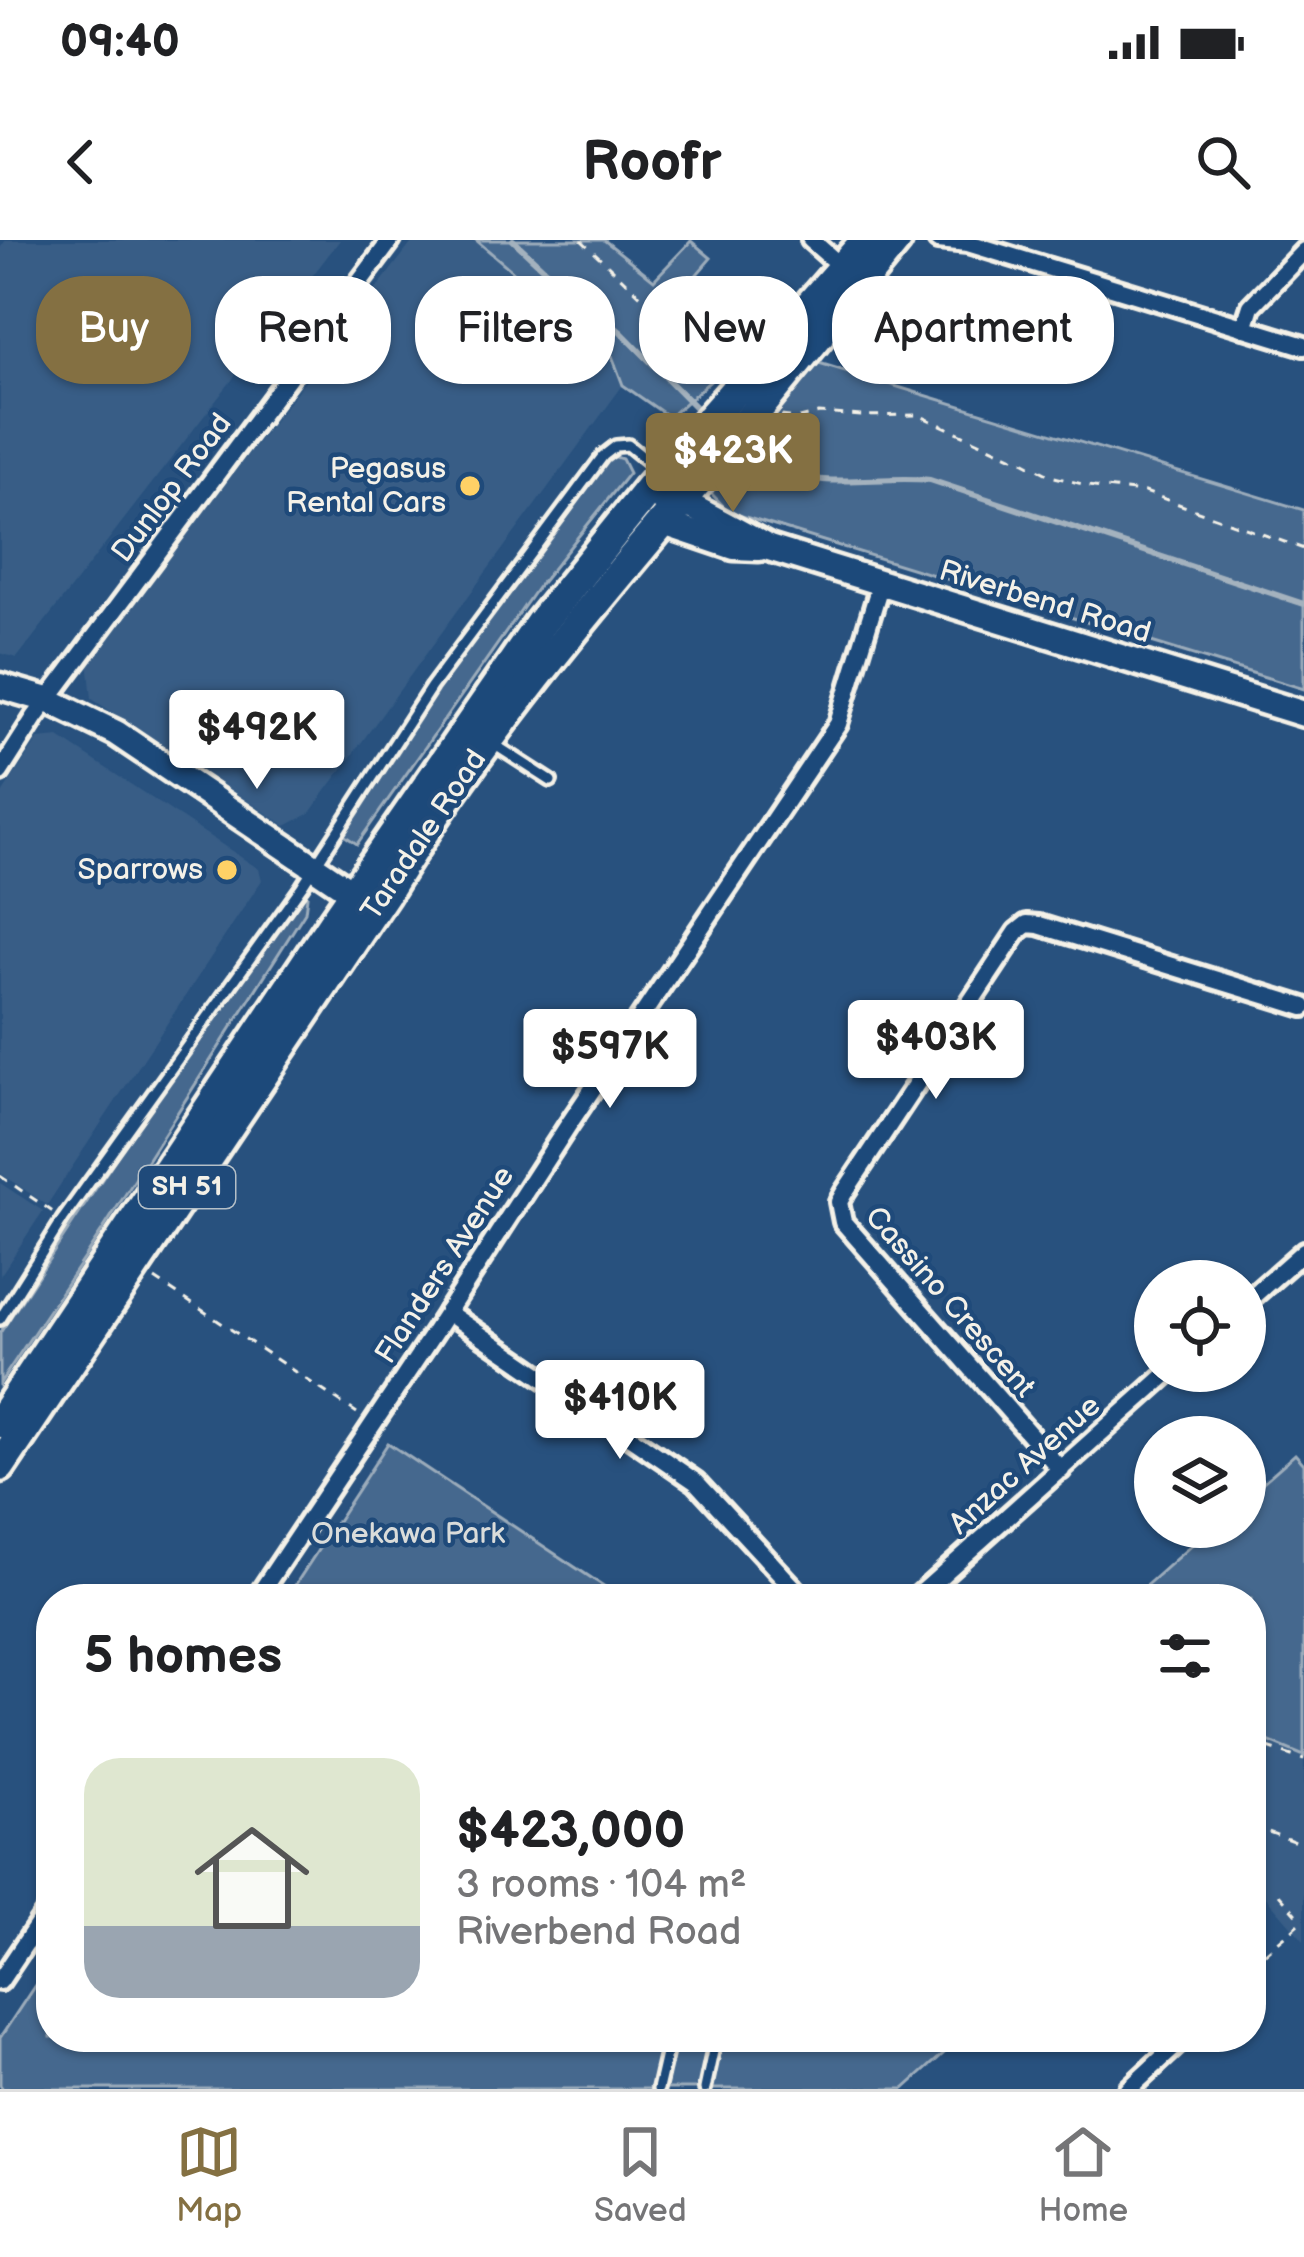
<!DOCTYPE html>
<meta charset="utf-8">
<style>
:root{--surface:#fff;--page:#f6f6f6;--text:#202124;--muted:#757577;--line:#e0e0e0;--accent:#847042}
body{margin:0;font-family:"Balsamiq Sans",sans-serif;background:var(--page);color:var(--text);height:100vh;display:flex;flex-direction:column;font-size:45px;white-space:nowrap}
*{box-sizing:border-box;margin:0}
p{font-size:39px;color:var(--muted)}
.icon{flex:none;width:66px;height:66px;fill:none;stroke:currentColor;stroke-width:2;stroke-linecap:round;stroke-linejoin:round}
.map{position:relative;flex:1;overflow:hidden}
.details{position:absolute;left:36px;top:1344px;width:1230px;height:468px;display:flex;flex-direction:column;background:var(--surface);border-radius:48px;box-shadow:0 3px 9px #0004}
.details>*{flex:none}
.guide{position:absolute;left:36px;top:36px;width:1233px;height:108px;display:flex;gap:24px}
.tools{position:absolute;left:1134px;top:1020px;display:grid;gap:24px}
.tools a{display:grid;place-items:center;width:132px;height:132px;border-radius:50%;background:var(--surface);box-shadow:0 3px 9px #0004;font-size:60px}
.price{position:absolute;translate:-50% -102px;padding:0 27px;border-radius:12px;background:#fff;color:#222;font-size:39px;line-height:78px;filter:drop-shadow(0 3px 6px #0008)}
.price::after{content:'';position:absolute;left:50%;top:72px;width:36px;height:27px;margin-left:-18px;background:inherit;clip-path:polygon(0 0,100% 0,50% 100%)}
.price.on{background:var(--accent);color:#fff}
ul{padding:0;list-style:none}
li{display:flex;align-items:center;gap:36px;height:300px;padding:0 48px}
li span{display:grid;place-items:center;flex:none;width:336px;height:240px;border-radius:36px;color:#555}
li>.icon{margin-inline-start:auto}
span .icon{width:144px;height:144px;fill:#fffc;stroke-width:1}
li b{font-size:51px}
h2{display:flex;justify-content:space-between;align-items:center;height:144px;padding:0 48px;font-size:51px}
.pill{padding:0 42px;border-radius:48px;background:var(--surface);box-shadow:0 3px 9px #0004;font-size:42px;line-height:108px}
.pill.on{background:var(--accent);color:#fff}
.status{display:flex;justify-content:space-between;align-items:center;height:84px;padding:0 60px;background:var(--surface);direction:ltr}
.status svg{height:33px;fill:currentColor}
header{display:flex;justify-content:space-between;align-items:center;height:156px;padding:0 48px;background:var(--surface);font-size:54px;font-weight:700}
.tabs{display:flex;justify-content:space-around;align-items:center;height:168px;border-top:3px solid var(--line);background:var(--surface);font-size:33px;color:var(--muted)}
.tabs a{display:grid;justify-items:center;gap:6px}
.tabs .on{color:var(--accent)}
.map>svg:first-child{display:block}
</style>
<div class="status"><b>09:40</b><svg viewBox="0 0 49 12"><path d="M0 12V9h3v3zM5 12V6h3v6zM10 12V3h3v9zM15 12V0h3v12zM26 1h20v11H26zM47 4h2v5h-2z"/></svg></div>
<header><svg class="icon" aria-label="back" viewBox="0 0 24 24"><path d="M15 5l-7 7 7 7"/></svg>Roofr<svg class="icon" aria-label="search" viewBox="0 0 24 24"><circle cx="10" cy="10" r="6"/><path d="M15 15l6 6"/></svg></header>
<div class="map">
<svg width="1304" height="1849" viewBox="0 0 1304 1849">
<rect width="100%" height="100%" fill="#28517e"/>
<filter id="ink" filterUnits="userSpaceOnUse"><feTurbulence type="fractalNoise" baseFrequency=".00833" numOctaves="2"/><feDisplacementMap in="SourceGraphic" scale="24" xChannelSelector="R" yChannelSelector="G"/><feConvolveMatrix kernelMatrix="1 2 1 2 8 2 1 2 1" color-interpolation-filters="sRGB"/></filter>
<g filter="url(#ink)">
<g fill="#375d86">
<path d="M 6,0 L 340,0 L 17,418 L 0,413 L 0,8 Z"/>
<path d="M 414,0 L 475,0 L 612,117 L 623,145 L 309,574 L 286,586 L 92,459 L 88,421 Z"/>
<path d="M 59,497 L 259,629 L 262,640 L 47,965 L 0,933 L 0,557 L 38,499 Z"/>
<path d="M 0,943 L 43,971 L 0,1036 Z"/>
<path d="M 1295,1214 L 1304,1224 L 1304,1701 L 1251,1640 L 1251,1359 L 1131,1359 L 1212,1287 L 1245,1287 L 1245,1258 Z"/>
</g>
<g fill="#45688e" stroke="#9cacbb" stroke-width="3">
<path d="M 476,0 L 604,0 L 654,40 L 691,1 L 711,18 L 673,62 L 727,105 L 719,115 L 730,124 L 669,177 L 623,145 L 612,116 Z"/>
<path d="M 809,120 L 1304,270 L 1304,449 L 729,272 L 712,254 L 710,237 Z"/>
<path d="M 606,214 L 622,219 L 629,233 L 537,348 L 357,604 L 332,587 L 489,367 Z"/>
<path d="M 302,653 L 307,656 L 305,672 L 104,988 L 0,1143 L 0,1093 L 285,663 Z"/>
<path d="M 388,1203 L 611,1351 L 618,1359 L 286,1359 Z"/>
<path d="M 1295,1214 L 1304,1224 L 1304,1516 L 1251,1494 L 1251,1359 L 1150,1359 L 1141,1350 L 1212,1287 L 1245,1287 L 1245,1258 Z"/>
<path d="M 51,1721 L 51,1797 L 962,1797 L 904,1849 L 3,1849 L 0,1845 L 0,1798 Z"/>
</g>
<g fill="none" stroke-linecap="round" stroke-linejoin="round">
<g stroke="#a4b2be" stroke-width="6">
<path d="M 513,0 L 543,28 L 621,92 L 700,172"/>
<path d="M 741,208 C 752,215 763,224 775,229 C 823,250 879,235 930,240 L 1304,364"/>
</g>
<defs>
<g id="lane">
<path d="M 492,503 L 551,541"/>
<path d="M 0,1079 L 63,979 L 302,646 L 431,447 L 603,216 L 616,206 L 628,205 L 660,231"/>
<path d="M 658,1849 L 670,1797"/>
<path d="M 705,1849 L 716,1797"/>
</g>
<g id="street">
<path d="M 811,0 L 846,31"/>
<path d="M 938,0 L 968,3 L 1304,106"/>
<path d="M 1244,88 L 1251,66 L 1304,11"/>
<path d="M 0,532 L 35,477 L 391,0"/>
<path d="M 1245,1063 L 1304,1011"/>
<path d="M 447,1072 L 696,1242 L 804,1359"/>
<path d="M 1061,1230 L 843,982 L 839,962 L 844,953 L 1017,692 L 1027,684 L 1039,685 L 1304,767"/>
<path d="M 256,1359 L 435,1091 L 569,884 L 838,484 L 881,342"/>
<path d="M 915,1359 L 1170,1131"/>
<path d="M 0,1741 L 51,1665"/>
<path d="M 1129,1849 L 1185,1797"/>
</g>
<g id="secondary">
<path d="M 664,263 L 670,270 L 675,287 L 734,307 L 759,308"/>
<path d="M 670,270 L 691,266 L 769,308 L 1304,474"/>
<path d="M 0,446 L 48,460 L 116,493 L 368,663"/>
</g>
<g id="highway">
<path d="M 0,1182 L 333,683 L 540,384 L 649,249 L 867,0"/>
<path d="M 0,1226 L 384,654 C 482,492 606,349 728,205 C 785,137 840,68 896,0"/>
</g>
</defs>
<use href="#lane" stroke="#f4f1e8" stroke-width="18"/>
<use href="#street" stroke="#f4f1e8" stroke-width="26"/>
<use href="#secondary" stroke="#f4f1e8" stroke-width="33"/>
<use href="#highway" stroke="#f4f1e8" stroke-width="39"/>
<g stroke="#f4f1e8" stroke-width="3" stroke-dasharray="9 9" stroke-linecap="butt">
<path d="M 581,0 L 721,131"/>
<path d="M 781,176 L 800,178 L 819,173 L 861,176 L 918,175 L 1025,222 L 1051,236 L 1094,247 L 1145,252 L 1304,309"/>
<path d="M 0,936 L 53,972"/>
<path d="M 155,1039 L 357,1173"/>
<path d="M 1251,1500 L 1256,1504 L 1304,1520"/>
<path d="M 1251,1528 L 1262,1508"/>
<path d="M 1251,1566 L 1255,1587 L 1304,1605"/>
<path d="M 1279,1654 L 1301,1679"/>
<path d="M 1251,1725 L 1304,1680"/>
</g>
<use href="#lane" stroke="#1f4a7a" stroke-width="9"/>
<use href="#street" stroke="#1f4a7a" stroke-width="16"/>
<use href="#secondary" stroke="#1f4a7a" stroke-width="24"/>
<use href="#highway" stroke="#1f4a7a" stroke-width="30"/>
</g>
</g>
<g fill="#ffd166" stroke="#1f4a7a" stroke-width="4.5">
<circle cx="470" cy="246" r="12"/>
<circle cx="227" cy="630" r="12"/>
</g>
<g text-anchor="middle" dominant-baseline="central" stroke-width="9" stroke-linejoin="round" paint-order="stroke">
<rect fill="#1f4a7a" stroke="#b4bfc7" stroke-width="3" x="139" y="926" width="96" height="42" rx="9"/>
<g font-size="27" font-weight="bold" fill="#f4f1e8">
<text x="187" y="947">SH 51</text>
</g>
<g font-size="30" fill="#f4f1e8" stroke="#1f4a7a" text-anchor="end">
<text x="446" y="229">Pegasus<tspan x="446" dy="34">Rental Cars</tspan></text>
<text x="203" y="630">Sparrows</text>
</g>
<g font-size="30" fill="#f4f1e8" stroke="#1f4a7a">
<text transform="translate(172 248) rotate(-53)">Dunlop Road</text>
<text transform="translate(1045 362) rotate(17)">Riverbend Road</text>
<text transform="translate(424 595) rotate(-56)">Taradale Road</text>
<text transform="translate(445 1025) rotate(-57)">Flanders Avenue</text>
<text transform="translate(950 1062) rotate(49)">Cassino Crescent</text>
<text transform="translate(1025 1225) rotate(-42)">Anzac Avenue</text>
</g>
<g font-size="30" fill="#dadcda" stroke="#1f4a7a">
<text x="408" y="1294">Onekawa Park</text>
</g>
</g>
</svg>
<div class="tools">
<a><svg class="icon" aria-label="locate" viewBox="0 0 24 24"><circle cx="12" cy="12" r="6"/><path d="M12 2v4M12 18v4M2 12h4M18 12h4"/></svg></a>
<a><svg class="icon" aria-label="layers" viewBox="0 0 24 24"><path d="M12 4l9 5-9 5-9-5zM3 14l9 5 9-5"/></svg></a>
</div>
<b class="price on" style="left:733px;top:275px">$423K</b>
<b class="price" style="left:257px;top:552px">$492K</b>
<b class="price" style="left:936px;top:862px">$403K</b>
<b class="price" style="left:610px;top:871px">$597K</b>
<b class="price" style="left:620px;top:1222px">$410K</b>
<div class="guide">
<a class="pill on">Buy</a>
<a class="pill">Rent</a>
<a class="pill">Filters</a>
<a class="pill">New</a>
<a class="pill">Apartment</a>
</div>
<section class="details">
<h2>5 homes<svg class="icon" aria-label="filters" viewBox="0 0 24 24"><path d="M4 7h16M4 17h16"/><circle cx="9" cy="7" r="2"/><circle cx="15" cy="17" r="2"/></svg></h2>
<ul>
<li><span style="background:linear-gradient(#dfe7d0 70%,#9aa5b1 0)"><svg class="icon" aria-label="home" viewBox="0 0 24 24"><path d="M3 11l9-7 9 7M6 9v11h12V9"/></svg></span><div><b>$423,000</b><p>3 rooms · 104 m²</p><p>Riverbend Road</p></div></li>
</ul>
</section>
</div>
<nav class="tabs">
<a class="on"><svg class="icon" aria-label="map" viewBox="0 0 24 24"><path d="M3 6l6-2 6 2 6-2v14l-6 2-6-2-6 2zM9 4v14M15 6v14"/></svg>Map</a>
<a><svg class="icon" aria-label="saved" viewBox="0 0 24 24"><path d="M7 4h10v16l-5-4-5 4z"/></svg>Saved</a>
<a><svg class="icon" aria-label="home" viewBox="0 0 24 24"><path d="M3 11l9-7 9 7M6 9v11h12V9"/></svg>Home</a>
</nav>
